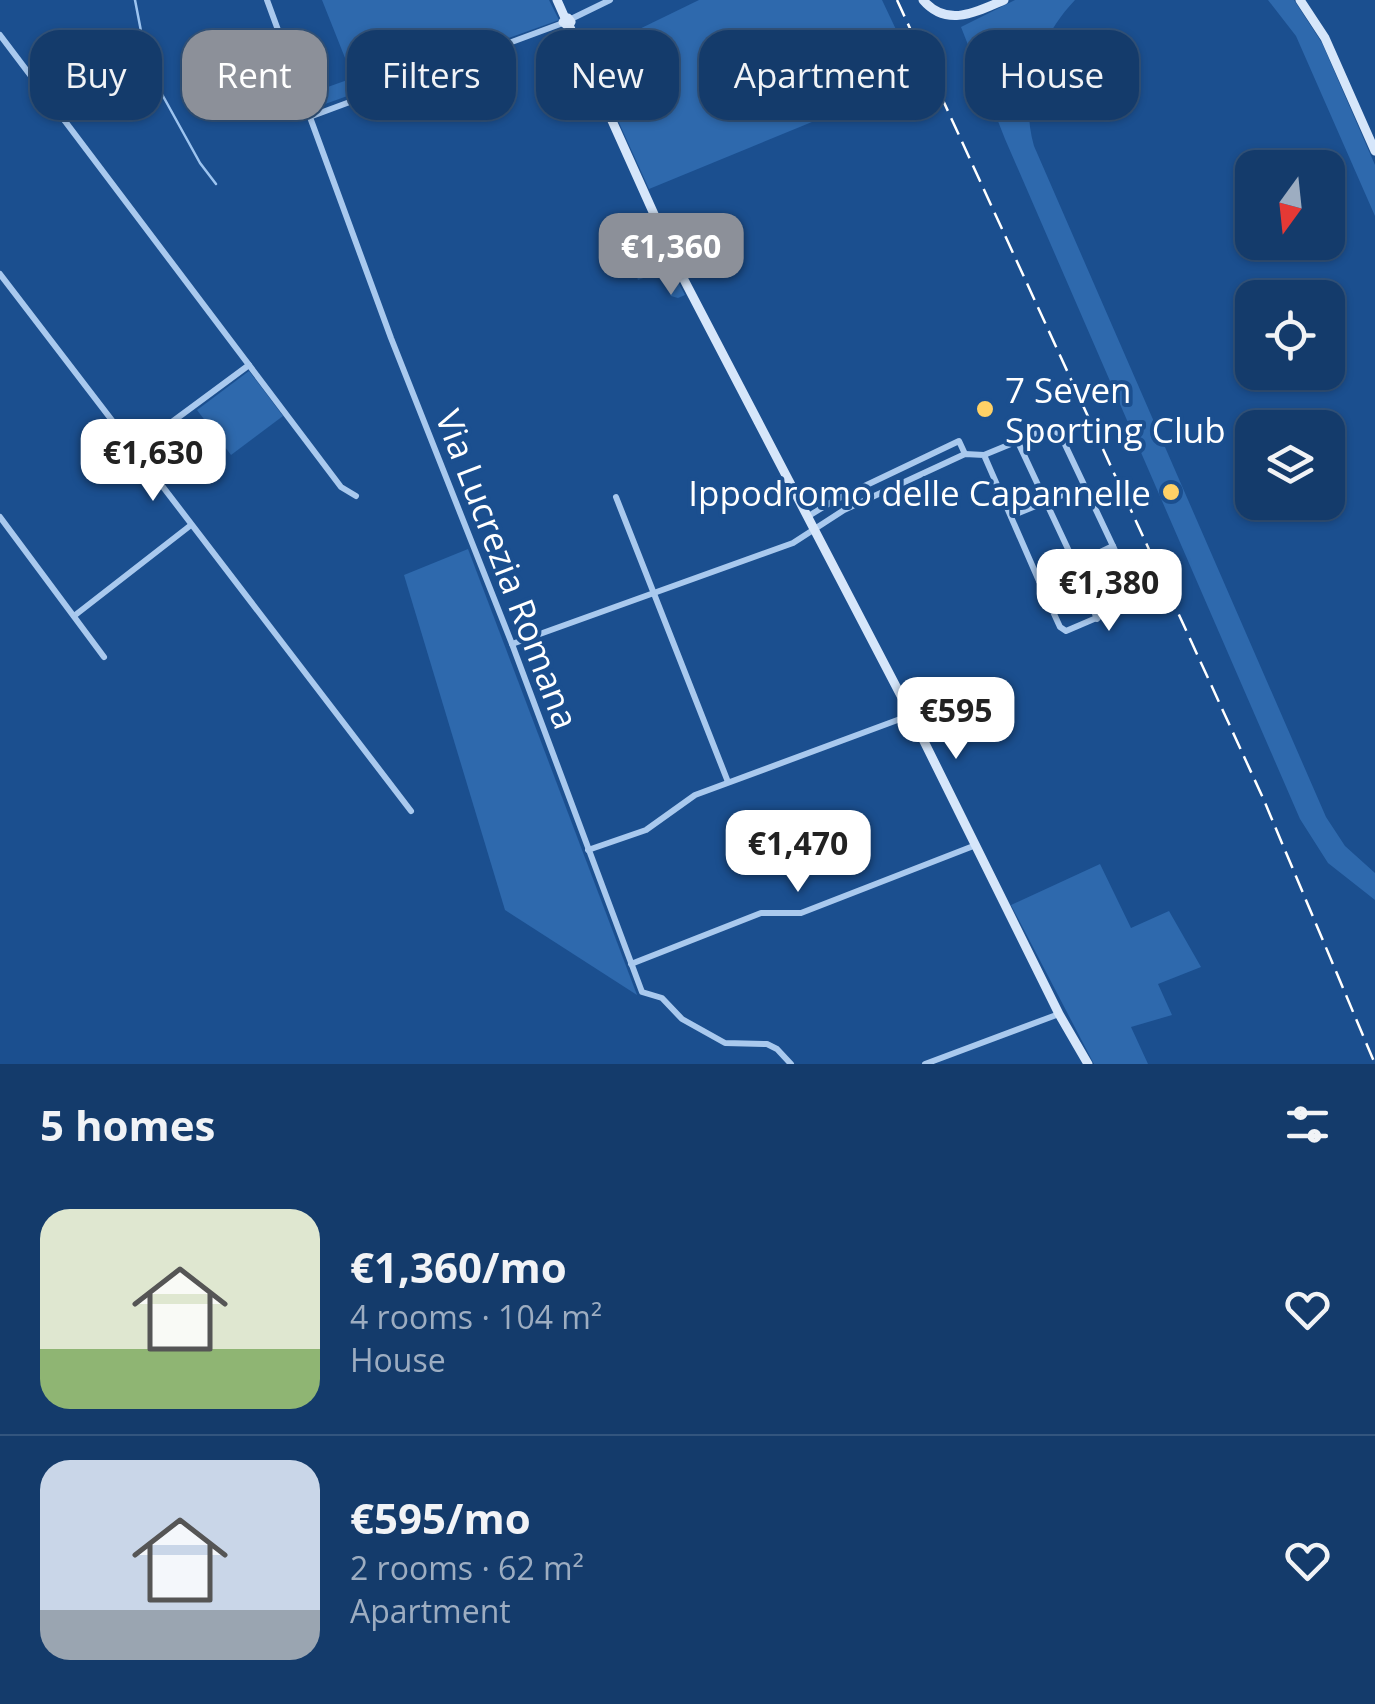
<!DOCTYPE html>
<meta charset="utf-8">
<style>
:root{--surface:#143b6b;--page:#1d4271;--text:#f1f3f6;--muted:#9dadc1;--line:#33557e;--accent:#8c9099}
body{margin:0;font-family:"Open Sans",sans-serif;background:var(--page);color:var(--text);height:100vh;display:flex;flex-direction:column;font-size:38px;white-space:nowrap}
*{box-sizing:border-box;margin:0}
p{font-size:32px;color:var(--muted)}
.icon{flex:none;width:55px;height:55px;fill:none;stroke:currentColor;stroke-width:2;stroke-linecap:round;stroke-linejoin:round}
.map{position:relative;height:1064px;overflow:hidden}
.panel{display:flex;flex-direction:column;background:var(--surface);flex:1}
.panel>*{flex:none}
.hud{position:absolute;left:30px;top:30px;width:1315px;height:90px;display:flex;gap:20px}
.needle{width:65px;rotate:195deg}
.buttons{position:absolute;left:1235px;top:150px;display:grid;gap:20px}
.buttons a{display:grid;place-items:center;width:110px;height:110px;border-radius:20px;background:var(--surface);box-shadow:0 2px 8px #0004,0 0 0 2px var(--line);font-size:50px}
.price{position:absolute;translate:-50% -85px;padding:0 22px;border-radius:20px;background:#fff;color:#222;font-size:32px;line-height:65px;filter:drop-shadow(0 2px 5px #0008)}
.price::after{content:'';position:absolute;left:50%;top:60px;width:30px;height:22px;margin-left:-15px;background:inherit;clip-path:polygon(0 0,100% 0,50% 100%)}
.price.current{background:var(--accent);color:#fff}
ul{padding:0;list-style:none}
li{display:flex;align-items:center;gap:30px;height:250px;padding:0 40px}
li+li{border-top:2px solid var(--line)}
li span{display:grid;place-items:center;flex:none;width:280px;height:200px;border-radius:30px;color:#555}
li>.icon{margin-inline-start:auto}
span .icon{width:120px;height:120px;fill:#fffc;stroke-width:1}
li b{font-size:42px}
h2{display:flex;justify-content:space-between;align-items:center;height:120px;padding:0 40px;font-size:42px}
.tag{padding:0 35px;border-radius:30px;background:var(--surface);box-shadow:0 2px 8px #0004,0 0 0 2px var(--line);font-size:35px;line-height:90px}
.tag.current{background:var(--accent);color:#fff}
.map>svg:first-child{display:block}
</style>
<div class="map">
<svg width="1375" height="1064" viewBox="0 0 1375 1064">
<rect width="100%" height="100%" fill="#1b4f8f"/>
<g fill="#2e69ad">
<path d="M 322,0 L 549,0 L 559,20 L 314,108 L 308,94 L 353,78 Z"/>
<path d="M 699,0 L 882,0 L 919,78 L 649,189 L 588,54 Z"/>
<path d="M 1015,0 L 1075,0 C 1038,39 1019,93 1034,146 L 1326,817 L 1345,846 L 1375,873 L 1375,900 L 1328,863 L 1300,819 L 1005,139 L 961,27 Z"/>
<path d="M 1268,0 L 1294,0 L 1322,43 L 1375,165 L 1375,216 L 1296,36 Z"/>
<path d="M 656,248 L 661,250 L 685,295 L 678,298 L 671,296 L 662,271 L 638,280 L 634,268 L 638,258 Z"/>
<path d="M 249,371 L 283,416 L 231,455 L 197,410 Z"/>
<path d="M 468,549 L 637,995 L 505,910 L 404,575 Z"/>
<path d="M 1100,864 L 1131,928 L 1169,911 L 1201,967 L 1158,984 L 1172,1015 L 1131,1027 L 1148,1064 L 1094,1064 L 1011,905 Z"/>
</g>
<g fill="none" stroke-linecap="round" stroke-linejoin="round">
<path stroke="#9cc4f0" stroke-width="2.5" d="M 135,0 L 146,57 L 158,87 L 200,163 L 216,184"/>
<g stroke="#a9c9ee" stroke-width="6">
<path d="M 267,0 L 391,338 L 512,644 L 642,992 L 662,998 L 682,1019 L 725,1043 L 767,1044 L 777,1049 L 791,1064"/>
<path d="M 571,19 L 610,0"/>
<path d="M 0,35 L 341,487 L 356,496"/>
<path d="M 312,116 L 563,23"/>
<path d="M 0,274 L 411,811"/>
<path d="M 1017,440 L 1075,564 L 1097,619"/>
<path d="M 134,450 L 249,365"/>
<path d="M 616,497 L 728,782"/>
<path d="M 1011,516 L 1085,486"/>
<path d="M 0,517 L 104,657"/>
<path d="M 807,517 L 833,501 L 959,441 L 965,454"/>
<path d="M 1039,581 L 1060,627 L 1066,631 L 1129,604 L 1134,598 L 1134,592 L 1113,546"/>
<path d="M 74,616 L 191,525"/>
<path d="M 512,644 L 793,543 L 844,510 L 965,454 L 984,455 L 1049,428 L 1060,434 L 1113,546 L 1039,581 L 984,455"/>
<path d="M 588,850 L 646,830 L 695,795 L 911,715"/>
<path d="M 631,964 L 761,913 L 801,913 L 976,845"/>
<path d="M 925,1064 L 1059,1014"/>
</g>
<g stroke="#d6e6fa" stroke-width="9">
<path d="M 557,0 L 565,18"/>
<path d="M 923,0 C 947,28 976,12 1004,0"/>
<path d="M 1300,0 L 1325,38 L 1375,151"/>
<path d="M 568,18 L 571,22 L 568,26 L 563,22 Z"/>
<path d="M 569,25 L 680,272 L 911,715 L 1059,1014 L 1088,1064"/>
</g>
<path stroke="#fff" stroke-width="2.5" stroke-dasharray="18 8" stroke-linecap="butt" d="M 897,0 L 1263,798 L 1375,1064"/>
</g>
<g fill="#ffd166" stroke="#1b4f8f" stroke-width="4">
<circle cx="985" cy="409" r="10"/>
<circle cx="1171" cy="492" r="10"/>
</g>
<g text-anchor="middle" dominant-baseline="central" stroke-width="8" stroke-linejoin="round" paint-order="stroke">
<g font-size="35" fill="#fff" stroke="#1b4f8f" text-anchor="start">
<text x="1005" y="389">7 Seven<tspan x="1005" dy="40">Sporting Club</tspan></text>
<text x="1151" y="492" text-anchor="end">Ippodromo delle Capannelle</text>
</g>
<g font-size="35" fill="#fff" stroke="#1b4f8f">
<text transform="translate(508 569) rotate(69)">Via Lucrezia Romana</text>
</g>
</g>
</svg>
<div class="buttons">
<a><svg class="needle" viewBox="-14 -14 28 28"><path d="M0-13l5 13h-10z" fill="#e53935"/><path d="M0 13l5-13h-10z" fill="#9dadc1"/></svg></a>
<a><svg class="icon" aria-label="locate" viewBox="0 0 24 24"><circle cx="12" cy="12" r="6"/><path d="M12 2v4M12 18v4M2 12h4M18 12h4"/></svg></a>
<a><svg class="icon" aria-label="layers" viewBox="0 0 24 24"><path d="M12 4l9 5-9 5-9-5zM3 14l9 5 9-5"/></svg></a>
</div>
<b class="price current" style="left:671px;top:298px">€1,360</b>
<b class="price" style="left:153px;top:504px">€1,630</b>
<b class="price" style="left:1109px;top:634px">€1,380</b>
<b class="price" style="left:956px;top:762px">€595</b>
<b class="price" style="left:798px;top:895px">€1,470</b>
<div class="hud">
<a class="tag">Buy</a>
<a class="tag current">Rent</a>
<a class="tag">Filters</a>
<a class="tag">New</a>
<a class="tag">Apartment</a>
<a class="tag">House</a>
</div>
</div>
<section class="panel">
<h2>5 homes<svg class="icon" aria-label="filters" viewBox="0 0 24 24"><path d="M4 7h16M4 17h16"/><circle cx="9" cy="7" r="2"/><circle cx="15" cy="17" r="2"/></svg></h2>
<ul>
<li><span style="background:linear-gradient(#dfe7d0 70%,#8fb573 0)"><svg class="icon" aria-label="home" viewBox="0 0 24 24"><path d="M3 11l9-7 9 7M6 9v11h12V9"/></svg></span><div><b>€1,360/mo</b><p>4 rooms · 104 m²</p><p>House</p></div><svg class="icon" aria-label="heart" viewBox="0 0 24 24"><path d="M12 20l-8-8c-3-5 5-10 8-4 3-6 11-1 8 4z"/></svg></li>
<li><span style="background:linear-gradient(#c9d6e8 75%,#9aa5b1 0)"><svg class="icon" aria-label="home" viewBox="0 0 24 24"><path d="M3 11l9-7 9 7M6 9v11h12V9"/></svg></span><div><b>€595/mo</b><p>2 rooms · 62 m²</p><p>Apartment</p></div><svg class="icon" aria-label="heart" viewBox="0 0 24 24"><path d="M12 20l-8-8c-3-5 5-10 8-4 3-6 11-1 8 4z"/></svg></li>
</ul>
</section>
